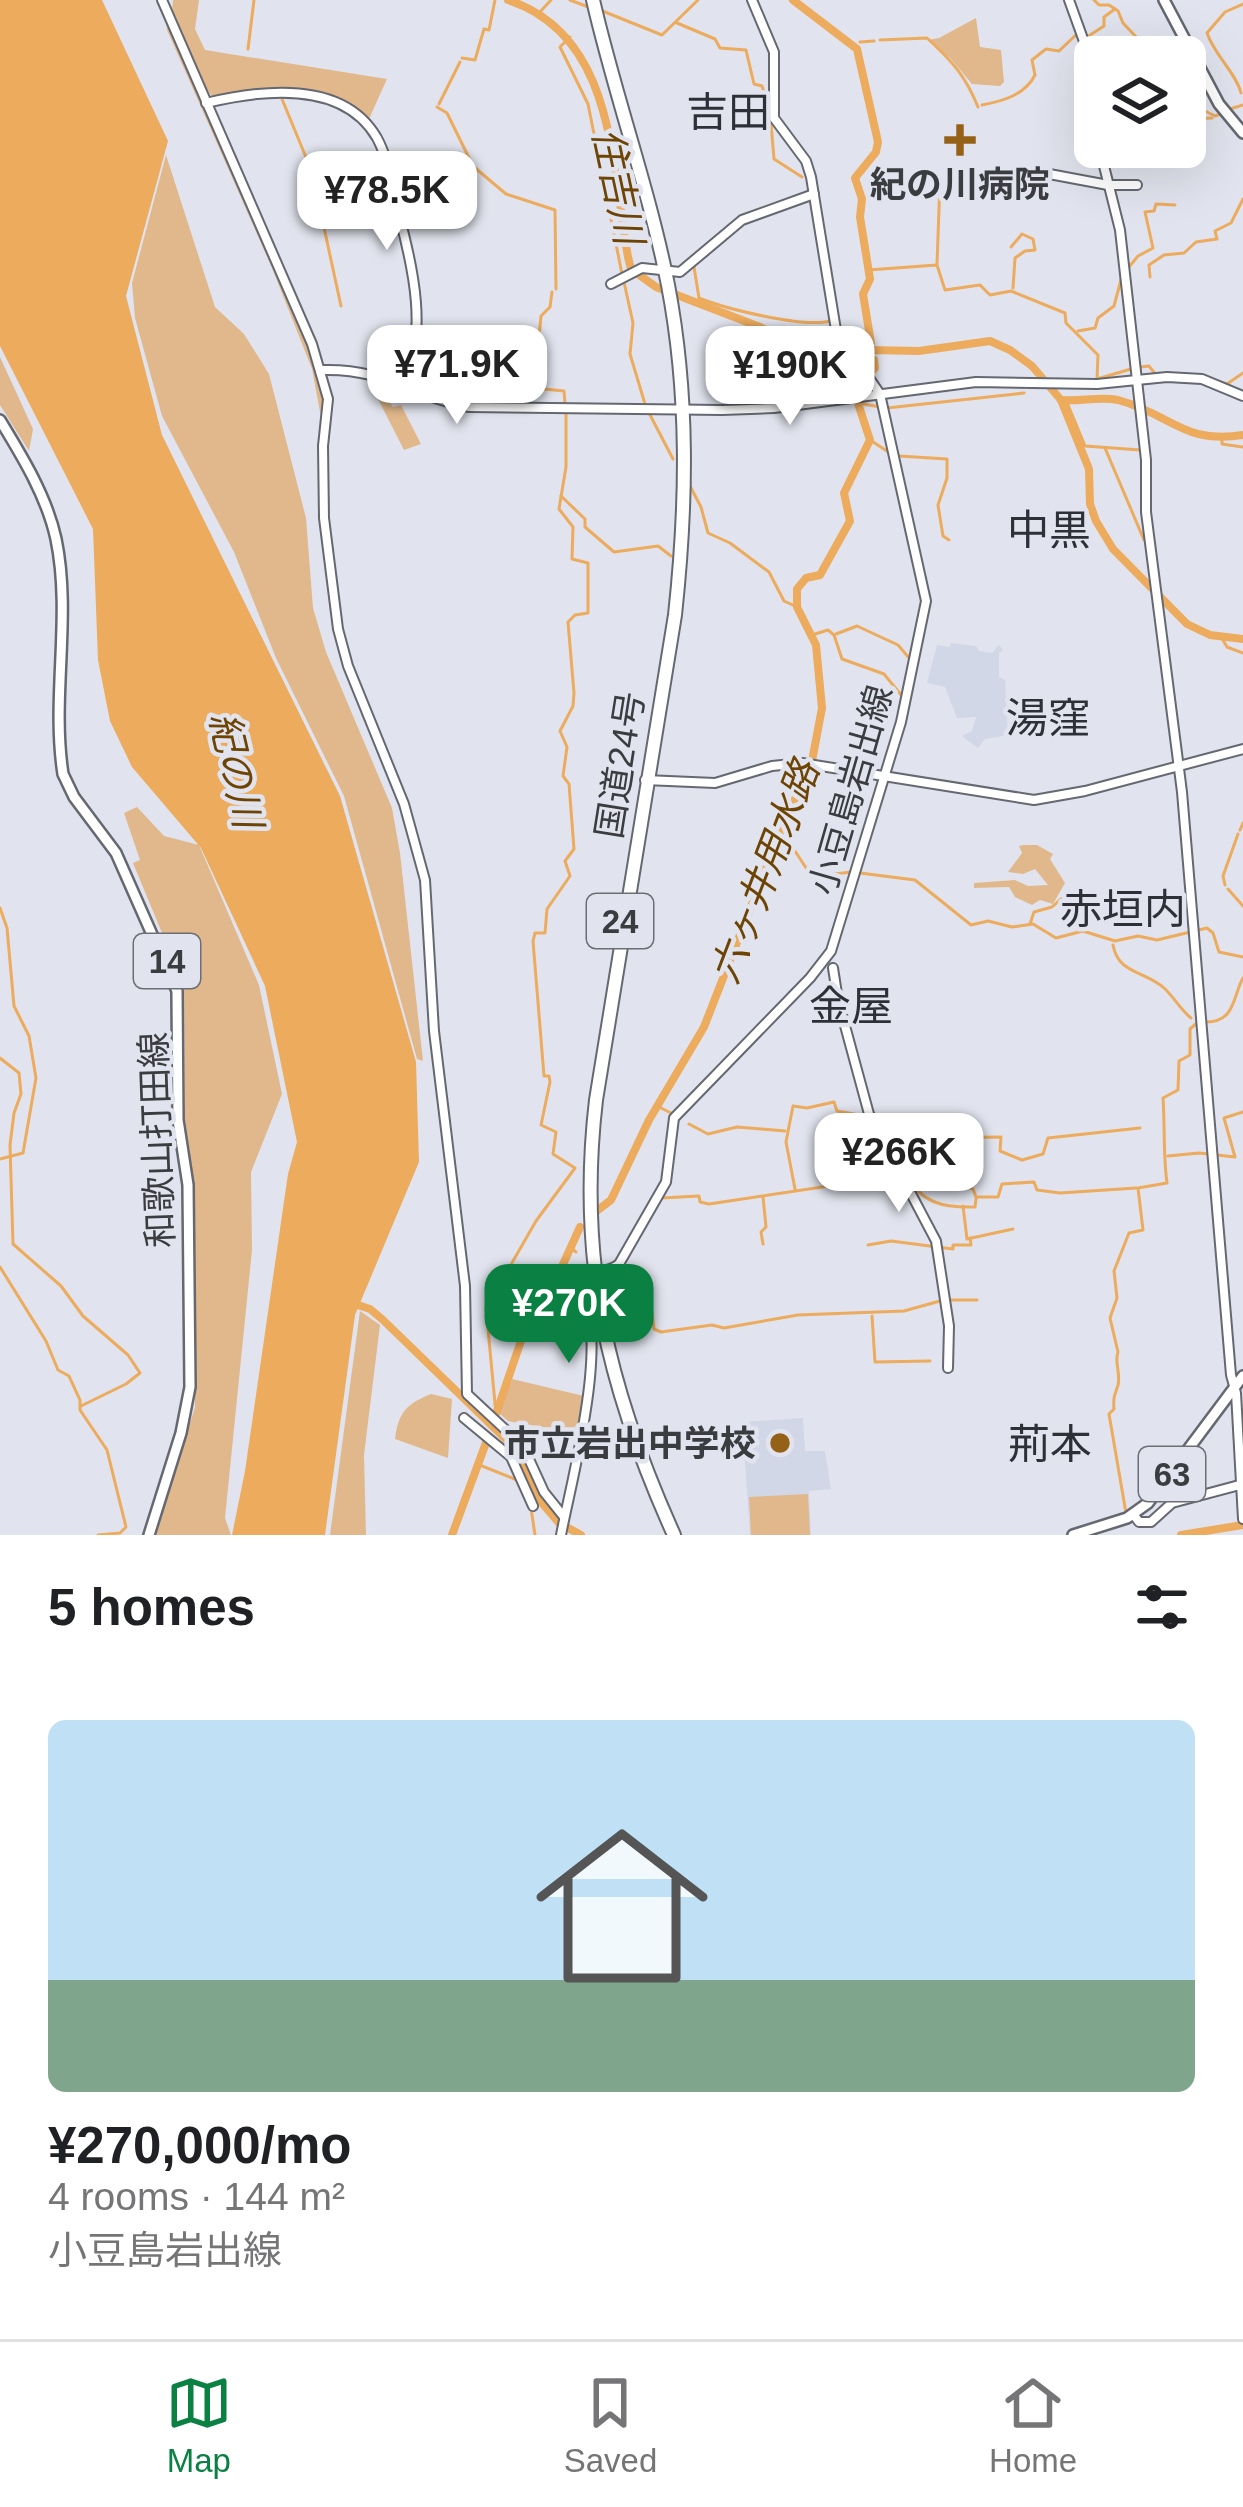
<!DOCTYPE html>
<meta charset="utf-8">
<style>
:root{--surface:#fff;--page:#f2f2f2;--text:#202124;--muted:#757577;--line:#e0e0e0;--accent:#0b8043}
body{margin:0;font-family:Helvetica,"Noto Sans JP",sans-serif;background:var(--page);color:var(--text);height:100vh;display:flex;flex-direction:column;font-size:45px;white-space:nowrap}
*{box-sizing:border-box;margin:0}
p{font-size:39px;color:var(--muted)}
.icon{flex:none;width:66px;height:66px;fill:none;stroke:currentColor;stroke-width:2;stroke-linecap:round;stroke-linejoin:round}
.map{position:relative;height:1535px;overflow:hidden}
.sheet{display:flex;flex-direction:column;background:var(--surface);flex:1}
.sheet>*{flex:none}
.tools{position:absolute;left:1074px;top:36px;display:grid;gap:24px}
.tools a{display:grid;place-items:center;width:132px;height:132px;border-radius:18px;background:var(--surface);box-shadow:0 12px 48px #0002;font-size:60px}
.price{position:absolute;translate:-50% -102px;padding:0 27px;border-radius:24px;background:#fff;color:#222;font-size:39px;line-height:78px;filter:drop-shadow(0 3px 6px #0008)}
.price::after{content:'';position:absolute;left:50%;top:72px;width:36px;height:27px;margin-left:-18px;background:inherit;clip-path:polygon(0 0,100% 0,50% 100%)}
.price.current{background:var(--accent);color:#fff}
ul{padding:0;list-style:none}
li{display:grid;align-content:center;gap:24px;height:636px;padding:0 48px}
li+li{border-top:3px solid var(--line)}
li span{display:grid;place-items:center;height:372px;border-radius:18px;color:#555}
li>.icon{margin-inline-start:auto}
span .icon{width:216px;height:216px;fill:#fffc;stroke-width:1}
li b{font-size:51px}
h2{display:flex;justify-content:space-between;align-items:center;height:144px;padding:0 48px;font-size:51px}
.tabs{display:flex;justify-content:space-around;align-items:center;height:168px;border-top:3px solid var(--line);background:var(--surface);font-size:33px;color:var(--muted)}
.tabs a{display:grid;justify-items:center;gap:6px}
.tabs .current{color:var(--accent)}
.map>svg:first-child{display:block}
</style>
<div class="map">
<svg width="1243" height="1535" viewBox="0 0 1243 1535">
<rect width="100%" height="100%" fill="#e1e4ee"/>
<g fill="#d2d7e8">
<path d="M 951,643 L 976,646 L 979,651 L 992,653 L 999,645 L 1003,650 L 999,653 L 999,677 L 1005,680 L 1008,735 L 985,739 L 978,748 L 962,736 L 972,731 L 976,717 L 957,718 L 945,687 L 927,683 L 937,645 L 950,647 Z"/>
<path d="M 803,1418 L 805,1451 L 825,1451 L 831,1489 L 809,1491 L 811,1535 L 750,1535 L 742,1422 Z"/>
</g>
<g fill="#e1b88b">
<path d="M 173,0 L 199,0 L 195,29 L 205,50 L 387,79 L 369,119 C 321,83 268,85 212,96 L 196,75 L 172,11 Z"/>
<path d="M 166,15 L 306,334 L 325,397 L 323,428 L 312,369 L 272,268 L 167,30 Z"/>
<path d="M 976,18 L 980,47 L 1001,50 L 1004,82 L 1000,86 L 972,84 L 951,59 L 928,40 L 939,38 Z"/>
<path d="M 166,155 L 215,307 L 244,334 L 269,374 L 306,518 L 313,608 L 326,652 L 392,808 L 400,853 L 423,1061 L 417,1059 L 344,796 L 276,658 L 234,552 L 162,416 L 135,318 L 132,283 Z"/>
<path d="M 0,357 L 33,429 L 29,451 L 0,405 Z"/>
<path d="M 384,394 L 393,407 L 401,405 L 421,444 L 404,450 L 378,399 Z"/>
<path d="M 137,807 L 164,836 L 199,845 L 259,985 L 282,1094 L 251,1172 L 252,1250 L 225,1518 L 231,1535 L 156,1535 L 195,1407 L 193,1182 L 185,1120 L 184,986 L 133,863 L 140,860 L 124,813 Z"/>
<path d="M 1023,845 L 1037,845 L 1053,854 L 1050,859 L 1065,883 L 1053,904 L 1040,900 L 1032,905 L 1015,897 L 1009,887 L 974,888 L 974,883 L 1015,880 L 1028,886 L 1048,885 L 1035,869 L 1023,874 L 1008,872 L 1022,853 L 1019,846 Z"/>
<path d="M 360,1311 L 380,1325 L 364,1455 L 366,1535 L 330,1535 Z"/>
<path d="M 512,1379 L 584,1396 L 578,1434 L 508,1421 L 499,1413 Z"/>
<path d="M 431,1394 L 452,1399 L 448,1458 L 395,1439 C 398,1413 406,1404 431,1394 Z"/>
<path d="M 808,1494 L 810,1535 L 751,1535 L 749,1497 Z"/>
</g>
<path fill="#ecab5d" d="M 0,0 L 102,0 L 168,141 L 126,296 L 162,435 L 340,796 L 416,1062 L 419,1162 L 355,1315 L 325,1535 L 232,1535 L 245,1471 L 288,1174 L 297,1142 L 265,986 L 201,848 L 132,767 L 110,721 L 98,660 L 93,529 L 0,346 Z"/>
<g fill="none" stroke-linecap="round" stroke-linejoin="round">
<g stroke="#ecab5d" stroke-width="3">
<path d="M 570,0 L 591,8"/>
<path d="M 1094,0 L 1099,5 L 1109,5 L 1118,11 L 1123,23 L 1155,57"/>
<path d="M 600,10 L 662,35 L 698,0"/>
<path d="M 539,13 L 551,0"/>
<path d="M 677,23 L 715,39 L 720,48 L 746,50 L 754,84 L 762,86 L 770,111 L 774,159 L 802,177"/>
<path d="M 570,37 L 560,47 L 588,104 L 622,274"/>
<path d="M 1087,37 L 1104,26 L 1104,17 L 1115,9"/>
<path d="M 880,40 L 927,38 C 952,61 965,75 978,107"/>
<path d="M 860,42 L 874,41"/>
<path d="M 248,49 L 254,0"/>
<path d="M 462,58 L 475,60 L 484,29 L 489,30 L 495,0"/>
<path d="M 1241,93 C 1236,73 1215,56 1207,33 L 1225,12 L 1243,4"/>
<path d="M 282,99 L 312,172 L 341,306"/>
<path d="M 1185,101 L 1215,116 L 1221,114"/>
<path d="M 439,104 L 460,62"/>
<path d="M 982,105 C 1003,101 1025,95 1035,75 L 1032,60 L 1046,49 L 1059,51 L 1078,33"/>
<path d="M 437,107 L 447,113 L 472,164"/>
<path d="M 1227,110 L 1243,105"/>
<path d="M 1185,119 L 1212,118"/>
<path d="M 474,167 L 506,194 L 555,210 L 556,289"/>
<path d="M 1011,247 L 1022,234 L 1033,239 L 1035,250 L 1025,251 L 1015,258 L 1013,288"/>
<path d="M 937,264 L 940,182"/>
<path d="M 694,267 L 699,298 C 726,309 803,328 830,321"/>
<path d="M 1129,267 L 1138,256 L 1153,248 L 1145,212 L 1154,211 L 1156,204 L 1175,205"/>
<path d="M 868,270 L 937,265 L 945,290 L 980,285 L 990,295 L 1011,291 L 1065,313 L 1066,323 L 1098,355 L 1097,379 L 1131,369"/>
<path d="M 1150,277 L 1149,265 L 1164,255 L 1184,253 L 1196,242 L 1217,239 L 1215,231 L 1231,223 L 1243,199"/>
<path d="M 624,282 L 633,323 L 630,354 L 645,404"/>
<path d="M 552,292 L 550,307 L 541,316 L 534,388 L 564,391 L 565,404"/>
<path d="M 1078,331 L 1095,328 L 1098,318 L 1114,306 L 1122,276"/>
<path d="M 1140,367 L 1149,366 L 1156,375"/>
<path d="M 1213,380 L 1227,384 L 1243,373"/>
<path d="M 1066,400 L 1085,446 L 1140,450"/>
<path d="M 857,403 L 887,408 L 1024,393"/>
<path d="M 649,413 L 673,459"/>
<path d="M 1222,439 L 1222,444 L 1243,447"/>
<path d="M 870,440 L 890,453"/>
<path d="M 1105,448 L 1144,540"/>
<path d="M 899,456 L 947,459 L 947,478 L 938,505 L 943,536 L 949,540"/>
<path d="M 690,486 L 701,507 L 708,533 L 730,543 L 769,572 L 784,601 L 797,607"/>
<path d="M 561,496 L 585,519 L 585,527 L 614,552 L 658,546 L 671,556"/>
<path d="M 836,634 L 857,626 L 898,645 L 910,659"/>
<path d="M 812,635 L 828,630 L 834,635 L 842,659 L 884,674 L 902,696"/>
<path d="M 1223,640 L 1227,647 L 1243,653"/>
<path d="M 1240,830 L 1243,823"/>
<path d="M 778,837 L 793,848 L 812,877 L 851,872"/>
<path d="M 860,873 L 915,880 L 971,925 L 988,921 L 1012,927 L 1033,924 L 1056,938 L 1083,931 L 1115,941 L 1138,936 L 1157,940 L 1207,928 L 1213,933 L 1219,952 L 1243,957"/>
<path d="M 1225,885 L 1223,876 L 1238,834"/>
<path d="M 1228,889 L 1243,906"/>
<path d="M 0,908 L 7,928 L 14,1006 L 29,1036 L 36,1078 L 23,1153 L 0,1159"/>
<path d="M 1030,924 L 1034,912 L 1052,907 L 1061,899 L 1076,905 L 1102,904"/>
<path d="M 1113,945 C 1118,974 1145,971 1164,988 C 1174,997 1180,1009 1191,1018"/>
<path d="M 1206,1022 C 1236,1022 1233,995 1243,978"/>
<path d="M 0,1058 L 19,1073 L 21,1094 L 14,1113 L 10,1145 L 13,1244 L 61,1286 L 83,1316 L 128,1355 L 140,1373 L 126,1384 L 81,1406"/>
<path d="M 657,1106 L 673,1114"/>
<path d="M 874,1118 L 923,1117 L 924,1138 L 1001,1137 L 1000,1151 L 1022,1160 L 1043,1154 L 1048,1138 L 1140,1128"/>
<path d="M 689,1124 L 708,1134 L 737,1127 L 785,1131"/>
<path d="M 1168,1156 L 1199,1153 L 1235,1157 L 1224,1118 L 1243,1112"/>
<path d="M 905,1174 C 922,1203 942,1208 975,1207 L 976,1199"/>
<path d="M 911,1185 L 942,1179 L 973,1189 L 976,1197 L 998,1197 L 1002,1184 L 1034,1182 L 1037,1190 L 1060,1193 L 1136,1188"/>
<path d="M 795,1189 L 786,1142 L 793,1106 L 807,1108 L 834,1102 L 837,1111 L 865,1116"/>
<path d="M 662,1198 L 699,1196 L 700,1202 L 709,1204 L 896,1176"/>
<path d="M 963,1206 L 967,1239 L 1013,1229"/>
<path d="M 763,1244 L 761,1232 L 766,1227 L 763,1197"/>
<path d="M 868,1245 L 891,1241 L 953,1249 L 953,1245 L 971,1245 L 970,1238"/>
<path d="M 570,1247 L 576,1252"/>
<path d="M 0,1267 L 46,1341 L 58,1370 L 69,1376 L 80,1400 L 80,1410 L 107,1450 L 126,1527 L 120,1533 L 98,1535"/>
<path d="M 620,1267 L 630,1286 L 649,1290 L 654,1329 L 661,1332 L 712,1325 L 724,1328 L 798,1315 L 904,1311 L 940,1301"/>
<path d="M 949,1300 L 977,1300"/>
<path d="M 872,1316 L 875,1362 L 930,1361"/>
<path d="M 496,1414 L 486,1308 L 536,1221 L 575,1168 L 553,1154 L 556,1132 L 541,1125 L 550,1082 L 549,1076 L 544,1076 L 533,941 L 535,933 L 545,933 L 547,909 L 570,876 L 565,861 L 574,849 L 569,784 L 563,776 L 567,747 L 560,731 L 573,706 L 574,693 L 568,622 L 575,615 L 588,613 L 588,563 L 572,559 L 573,527 L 559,509 L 566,467 L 566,411"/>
<path d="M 477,1464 L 517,1480 L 531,1508 L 535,1535"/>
<path d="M 1126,1513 L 1109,1414 L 1114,1409 C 1113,1396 1115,1395 1118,1385 C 1121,1374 1114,1362 1118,1352 L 1110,1318 L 1117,1298 L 1114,1271 L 1129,1233 L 1143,1230 L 1138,1188 L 1167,1183 C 1163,1154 1165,1126 1163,1098 L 1178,1090 L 1179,1061 L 1190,1055 L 1190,1029 L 1198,1022"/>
</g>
<g stroke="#ecab5d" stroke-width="8">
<path d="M 508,0 C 615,35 611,163 628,257 L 631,269 L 656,287 L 760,327 L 819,359 L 870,350 L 919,351 L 990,341 L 1010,350 L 1032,366 L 1061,400 L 1089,469 L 1090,504 L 1096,521 L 1113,549 L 1187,624 L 1210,635 L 1243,639"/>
<path d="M 793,0 L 857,49 L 878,142 L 876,152 L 855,178 L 862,199 L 860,217 L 870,279 L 863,294 L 871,343"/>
<path d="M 824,361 L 844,367"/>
<path d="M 871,372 L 875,368 L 874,360"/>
<path d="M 1061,400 C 1080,402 1099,396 1118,400 C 1173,415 1182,444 1243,435"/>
<path d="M 594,1213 L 611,1200 L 649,1120 L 704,1027 L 778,837 L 812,761 L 822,708 L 816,645 L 797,607 L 797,589 L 806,578 L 820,575 L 850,521 L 844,493 L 870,440 L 854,391 L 854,385 L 866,376"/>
<path d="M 352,1303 L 370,1309 L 382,1319 L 513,1446 L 541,1502 L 559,1523 L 581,1535"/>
<path d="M 496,1414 L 522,1338 L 555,1282 L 580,1227"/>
<path d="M 452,1535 L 487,1440"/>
<path d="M 1181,1535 L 1243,1525"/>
</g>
<defs>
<g id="secondary">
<path d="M 162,0 L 312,344 L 328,399 L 323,446 L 324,518 L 338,629 L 348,666 L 404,804 L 425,880 L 434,1031 L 465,1286 L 467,1394 L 523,1446 L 544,1492 L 564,1517"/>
<path d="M 1069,0 L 1095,72"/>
<path d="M 206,103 C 260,90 343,79 377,138 C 390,162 393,193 400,219 C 415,275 425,328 407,384"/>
<path d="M 1104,147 L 1104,166 L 1120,230 L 1146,460 L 1146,512 L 1182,792 L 1231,1375 L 1236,1393 L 1243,1519"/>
<path d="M 993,176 L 1044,173 L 1108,185 L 1137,185"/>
<path d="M 611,284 L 642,268 L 680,272 L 742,220 L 814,194"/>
<path d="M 322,370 C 386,368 413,397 469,407 L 722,410 L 774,408 L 976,382 L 1097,384 L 1167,377 L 1202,379 L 1243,396"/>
<path d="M 645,780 L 715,783 L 772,766 L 802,763 L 1034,800 L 1085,791 L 1243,749"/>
<path d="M 833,968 L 838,1000 L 869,1114 L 936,1241 L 949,1326 L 948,1368"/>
<path d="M 464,1418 L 511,1457 L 533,1506"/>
<path d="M 1133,1514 L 1139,1522 L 1151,1522 L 1172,1503 L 1243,1484"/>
<path d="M 561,1535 C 572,1477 614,1328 576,1281 C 586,1269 607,1275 619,1264 L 666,1182 L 674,1118 L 810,978 L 831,951 L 901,722 L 926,601 L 880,394 L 836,330 L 811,177 L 806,161 L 774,118 L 774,52 L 752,0"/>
</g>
<g id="primary">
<path d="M 1164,0 L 1219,104 L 1243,133"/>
<path d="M 0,420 C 22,456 47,497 56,539 C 72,616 51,697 63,774 L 74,797 L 116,853 L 177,991 L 178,1120 L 188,1185 L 190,1387 L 181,1433 L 149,1535"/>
<path d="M 1073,1535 L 1127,1518 L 1148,1503 L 1243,1376"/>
</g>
<path id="highway" d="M 593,0 C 615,96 649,189 668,285 C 689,395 687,504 675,615 L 596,1100 C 577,1261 608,1389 674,1535"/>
</defs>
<use href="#secondary" stroke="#656870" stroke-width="12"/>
<use href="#primary" stroke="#656870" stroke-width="14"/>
<use href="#highway" stroke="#656870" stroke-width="16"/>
<use href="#secondary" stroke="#fff" stroke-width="8"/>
<use href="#primary" stroke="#fff" stroke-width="9"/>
<use href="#highway" stroke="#fff" stroke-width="12"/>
</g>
<g fill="#956116" stroke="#e1e4ee" stroke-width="4.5">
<path d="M954 122h12v12h12v12h-12v12h-12v-12h-12v-12h12z"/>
<circle cx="780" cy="1443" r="12"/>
</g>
<g text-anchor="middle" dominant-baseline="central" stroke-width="9" stroke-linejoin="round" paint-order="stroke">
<g fill="#e1e4ee" stroke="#6d6e74" stroke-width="3">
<rect x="587" y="894" width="66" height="54" rx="9"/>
<rect x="134" y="934" width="66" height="54" rx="9"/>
<rect x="1139" y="1447" width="66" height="54" rx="9"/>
</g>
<g font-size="33" font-weight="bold" fill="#3b3c40">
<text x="620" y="921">24</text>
<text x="167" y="961">14</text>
<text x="1172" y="1474">63</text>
</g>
<g font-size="36" font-weight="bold" fill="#3b3c40" stroke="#e1e4ee">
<text x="960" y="184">紀の川病院</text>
<text x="756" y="1443" text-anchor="end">市立岩出中学校</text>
</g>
<g font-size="36" fill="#3b3c40" stroke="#e1e4ee">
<text transform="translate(620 765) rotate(-81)">国道24号</text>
<text transform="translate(851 790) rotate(-74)">小豆島岩出線</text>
<text transform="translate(157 1140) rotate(-92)">和歌山打田線</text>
</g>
<g font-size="39" font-style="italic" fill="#6d4403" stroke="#e1e4ee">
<text transform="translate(618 186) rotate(78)">住吉川</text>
<text transform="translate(236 770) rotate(77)">紀の川</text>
<text transform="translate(765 872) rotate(-69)">六ヶ井用水路</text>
</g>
<g font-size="42" fill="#2e3038" stroke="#e1e4ee">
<text x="728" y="112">吉田</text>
<text x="1049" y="530">中黒</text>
<text x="1048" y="718">湯窪</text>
<text x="1123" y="909">赤垣内</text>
<text x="851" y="1006">金屋</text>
<text x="1050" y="1444">荊本</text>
</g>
</g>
</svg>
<div class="tools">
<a><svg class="icon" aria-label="layers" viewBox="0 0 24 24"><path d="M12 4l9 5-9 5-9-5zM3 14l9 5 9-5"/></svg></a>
</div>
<b class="price" style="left:387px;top:253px">¥78.5K</b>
<b class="price" style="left:457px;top:427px">¥71.9K</b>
<b class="price" style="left:790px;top:428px">¥190K</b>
<b class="price" style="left:899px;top:1215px">¥266K</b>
<b class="price current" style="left:569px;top:1366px">¥270K</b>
</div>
<section class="sheet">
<h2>5 homes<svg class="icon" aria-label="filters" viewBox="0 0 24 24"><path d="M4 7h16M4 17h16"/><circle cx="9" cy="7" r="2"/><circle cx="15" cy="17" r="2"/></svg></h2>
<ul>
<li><span style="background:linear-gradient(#bfe0f5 70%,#7fa58c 0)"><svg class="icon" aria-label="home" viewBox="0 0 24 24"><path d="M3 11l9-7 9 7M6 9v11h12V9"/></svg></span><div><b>¥270,000/mo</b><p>4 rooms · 144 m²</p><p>小豆島岩出線</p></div></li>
</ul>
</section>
<nav class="tabs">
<a class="current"><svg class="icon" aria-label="map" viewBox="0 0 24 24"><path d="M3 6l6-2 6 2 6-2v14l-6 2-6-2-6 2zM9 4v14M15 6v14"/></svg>Map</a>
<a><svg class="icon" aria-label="saved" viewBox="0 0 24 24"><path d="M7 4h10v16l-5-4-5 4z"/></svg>Saved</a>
<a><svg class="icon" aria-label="home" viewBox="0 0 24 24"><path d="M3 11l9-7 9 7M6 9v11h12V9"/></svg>Home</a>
</nav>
